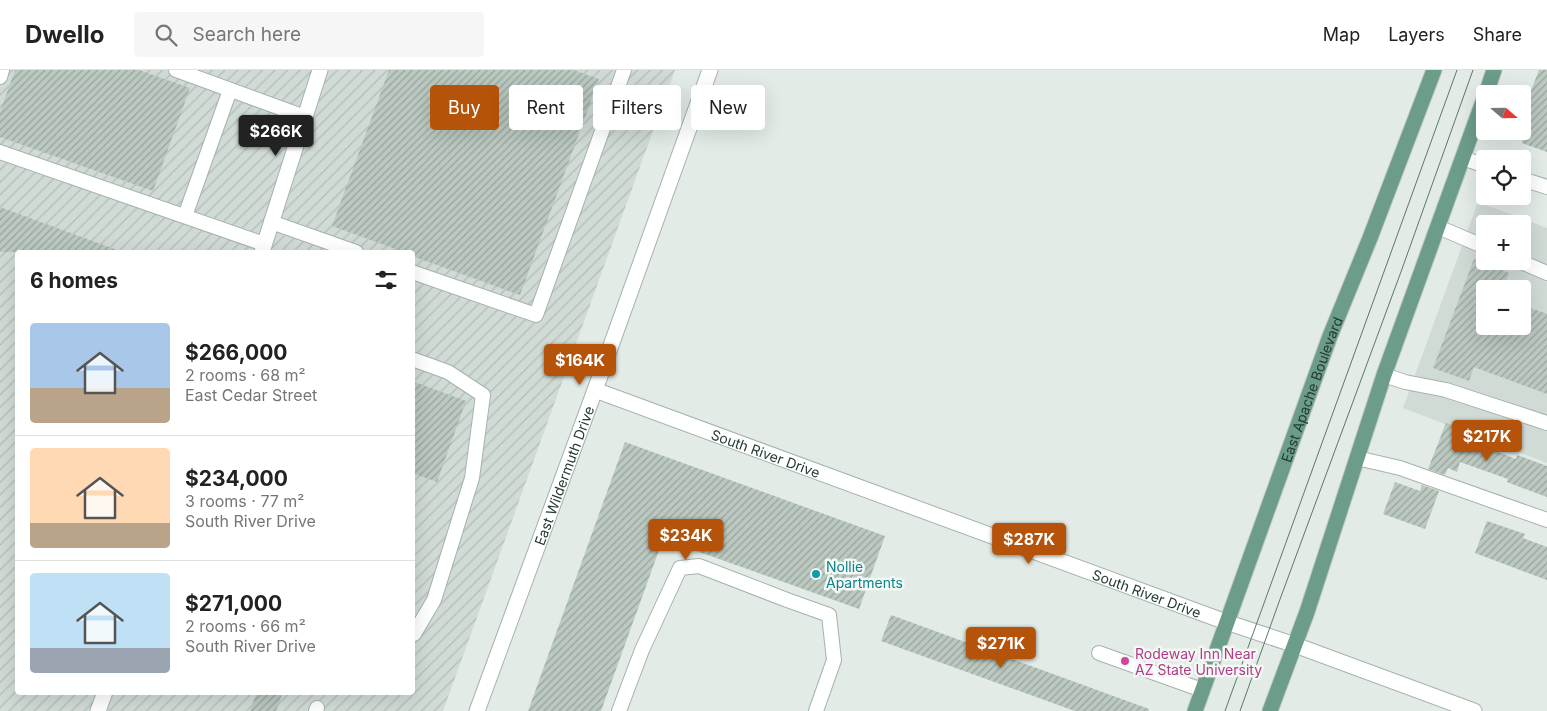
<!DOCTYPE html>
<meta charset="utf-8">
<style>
:root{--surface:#fff;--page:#f6f6f6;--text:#222;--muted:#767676;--line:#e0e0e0;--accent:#b45309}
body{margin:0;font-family:Inter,sans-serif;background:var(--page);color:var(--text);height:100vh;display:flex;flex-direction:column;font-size:19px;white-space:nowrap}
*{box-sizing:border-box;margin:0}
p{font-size:16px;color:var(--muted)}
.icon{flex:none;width:28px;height:28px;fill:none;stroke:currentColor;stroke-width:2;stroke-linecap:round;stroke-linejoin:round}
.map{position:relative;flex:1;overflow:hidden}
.sheet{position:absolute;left:15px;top:180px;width:400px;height:445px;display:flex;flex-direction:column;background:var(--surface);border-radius:5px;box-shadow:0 5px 20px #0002}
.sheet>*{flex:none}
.hud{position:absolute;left:430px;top:15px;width:475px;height:45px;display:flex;gap:10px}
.needle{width:32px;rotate:110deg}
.tools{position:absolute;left:1476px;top:15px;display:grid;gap:10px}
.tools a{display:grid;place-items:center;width:55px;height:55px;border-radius:5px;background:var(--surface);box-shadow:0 5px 20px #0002;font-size:25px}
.price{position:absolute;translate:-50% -42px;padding:0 11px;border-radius:5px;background:var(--accent);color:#fff;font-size:16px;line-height:32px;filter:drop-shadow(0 1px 2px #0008)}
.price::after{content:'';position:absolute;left:50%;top:30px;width:15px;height:11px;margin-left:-8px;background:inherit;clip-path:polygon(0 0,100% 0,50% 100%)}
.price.on{background:#222;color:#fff}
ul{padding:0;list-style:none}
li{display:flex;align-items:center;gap:15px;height:125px;padding:0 15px}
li+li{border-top:1px solid var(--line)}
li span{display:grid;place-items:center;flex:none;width:140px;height:100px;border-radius:5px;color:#555}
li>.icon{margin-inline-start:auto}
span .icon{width:60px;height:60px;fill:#fffc;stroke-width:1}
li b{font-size:21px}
h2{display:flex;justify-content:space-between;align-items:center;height:60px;padding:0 15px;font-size:21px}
.chip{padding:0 18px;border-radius:5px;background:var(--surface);box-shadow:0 5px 20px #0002;font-size:18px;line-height:45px}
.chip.on{background:var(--accent);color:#fff}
header{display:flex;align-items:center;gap:30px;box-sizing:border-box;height:70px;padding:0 25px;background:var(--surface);border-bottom:1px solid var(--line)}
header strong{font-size:24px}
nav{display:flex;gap:28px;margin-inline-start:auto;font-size:18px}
.search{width:350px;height:45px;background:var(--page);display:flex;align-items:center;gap:12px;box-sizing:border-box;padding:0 18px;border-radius:5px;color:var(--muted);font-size:19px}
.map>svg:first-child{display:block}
</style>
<header>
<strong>Dwello</strong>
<div class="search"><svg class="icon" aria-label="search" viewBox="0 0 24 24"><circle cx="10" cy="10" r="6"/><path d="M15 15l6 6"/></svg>Search here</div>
<nav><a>Map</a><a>Layers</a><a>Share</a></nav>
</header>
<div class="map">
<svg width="1547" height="641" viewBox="0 0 1547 641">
<defs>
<pattern id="industrial-furrows" width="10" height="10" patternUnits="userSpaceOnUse" patternTransform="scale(1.25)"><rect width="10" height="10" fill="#d1dbd5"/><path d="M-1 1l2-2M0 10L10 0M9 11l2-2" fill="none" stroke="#b3bdb7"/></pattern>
<pattern id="building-hatch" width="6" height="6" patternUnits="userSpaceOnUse" patternTransform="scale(1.25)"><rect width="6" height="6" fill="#bbc9c1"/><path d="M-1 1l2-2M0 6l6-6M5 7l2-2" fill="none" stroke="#98a49d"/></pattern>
</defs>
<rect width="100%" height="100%" fill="#e2ebe6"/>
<path fill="#d1dbd5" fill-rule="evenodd" d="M 1478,132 L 1547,158 L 1547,393 L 1403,338 ZM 1485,154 L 1522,154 L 1522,191 L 1485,191 ZM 1485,219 L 1522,219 L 1522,256 L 1485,256 Z"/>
<path fill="url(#industrial-furrows)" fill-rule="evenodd" d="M 0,0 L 675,0 L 443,641 L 0,641 ZM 18,182 L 412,182 L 412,622 L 18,622 Z"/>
<g fill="url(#building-hatch)">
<path d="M 15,0 L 139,0 L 190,18 L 153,121 L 0,67 L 0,42 Z"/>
<path d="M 389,0 L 574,0 L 599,9 L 520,225 L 412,186 L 412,182 L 404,182 L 332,156 Z"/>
<path d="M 1539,0 L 1547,0 L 1547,82 L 1522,73 L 1522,44 Z"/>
<path d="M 0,137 L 117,180 L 117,182 L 0,182 Z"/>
<path d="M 1474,189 L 1509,203 L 1503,219 L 1485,219 L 1485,256 L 1522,256 L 1522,235 L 1547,244 L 1547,324 L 1474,297 L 1469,311 L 1433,298 Z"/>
<path d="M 412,311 L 466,331 L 437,412 L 412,403 Z"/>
<path d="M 1446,353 L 1462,358 L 1459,367 L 1516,389 L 1517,385 L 1547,396 L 1547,427 L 1507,412 L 1508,409 L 1460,392 L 1457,402 L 1448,398 L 1445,405 L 1428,399 Z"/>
<path d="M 625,372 L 885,466 L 859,539 L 663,469 L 601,641 L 528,641 Z"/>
<path d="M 1395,412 L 1420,421 L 1422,415 L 1439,421 L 1425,459 L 1383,444 Z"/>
<path d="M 1487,451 L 1525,464 L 1523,468 L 1547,477 L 1547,510 L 1475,483 Z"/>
<path d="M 891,545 L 1149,639 L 1149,641 L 1075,641 L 881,571 Z"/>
<path d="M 257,622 L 283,622 L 276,641 L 250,641 Z"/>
</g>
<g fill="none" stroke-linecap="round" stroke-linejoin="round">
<defs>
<g id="service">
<path d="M 176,0 L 305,47"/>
<path d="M 0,7 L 2,0"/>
<path d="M 0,82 L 264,174"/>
<path d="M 1463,88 L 1485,96"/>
<path d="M 1522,109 L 1547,117"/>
<path d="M 185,146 L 230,20"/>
<path d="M 271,152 L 356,182"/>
<path d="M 1438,157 L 1485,177"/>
<path d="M 1519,191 L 1547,203"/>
<path d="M 412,202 L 536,245 L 624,0"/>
<path d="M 412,289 L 448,302 L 483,325 L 472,408 L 434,530 L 414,564 L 412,564"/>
<path d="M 1384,305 L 1405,312 L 1446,320 L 1547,353"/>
<path d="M 1357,388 L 1400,398 L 1547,450"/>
<path d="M 1099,583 L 1202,620"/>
<path d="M 316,641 L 317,638"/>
<path d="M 619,641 L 642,580 L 680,498 L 699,496 L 787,530 L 829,545 L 834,590 L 816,641"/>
</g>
<g id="minor">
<path d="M 262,182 L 320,0"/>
<path id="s1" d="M 595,320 L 1226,552 L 1295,575 L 1474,641"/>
<path d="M 98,641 L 105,622"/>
<path id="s2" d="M 477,641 L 595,320 L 710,0"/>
</g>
<g id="primary">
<path d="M 1486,24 L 1494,0"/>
<path id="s3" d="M 1195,641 L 1330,266 L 1370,168 L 1434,0"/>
<path d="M 1270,641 L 1307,542 L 1384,305 L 1485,26"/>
</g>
</defs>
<use href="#service" stroke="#a5b3ac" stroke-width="16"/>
<use href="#minor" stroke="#a5b3ac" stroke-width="17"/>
<use href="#primary" stroke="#c2c8c5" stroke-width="17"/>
<use href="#service" stroke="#fff" stroke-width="14"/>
<use href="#minor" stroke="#fff" stroke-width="15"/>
<use href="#primary" stroke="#6b9d88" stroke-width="15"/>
<g stroke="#5e766c" stroke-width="1">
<path d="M 1225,641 L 1457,0"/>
<path d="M 1240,641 L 1279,532 L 1402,199 L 1473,0"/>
</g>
</g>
<circle fill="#0f9aa8" stroke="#f3f8f4" stroke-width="2" cx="816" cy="504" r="5"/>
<circle fill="#d1479c" stroke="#f3f8f4" stroke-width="2" cx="1125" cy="591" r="5"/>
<g text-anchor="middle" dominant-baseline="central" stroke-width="5" stroke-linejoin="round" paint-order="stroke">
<g font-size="14" fill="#243b31" stroke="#f3f8f4">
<text stroke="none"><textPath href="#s3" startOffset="342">East Apache Boulevard</textPath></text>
<text stroke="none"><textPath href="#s1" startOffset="182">South River Drive</textPath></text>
<text stroke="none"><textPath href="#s2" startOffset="251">East Wildermuth Drive</textPath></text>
<text stroke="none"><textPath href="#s1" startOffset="588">South River Drive</textPath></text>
</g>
<g font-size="14" fill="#0d838f" stroke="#f3f8f4" text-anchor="start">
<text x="826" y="496">Nollie<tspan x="826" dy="16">Apartments</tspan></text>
</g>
<g font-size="14" fill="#b23c85" stroke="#f3f8f4" text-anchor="start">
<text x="1135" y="583">Rodeway Inn Near<tspan x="1135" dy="16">AZ State University</tspan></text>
</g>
</g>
</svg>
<div class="tools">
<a><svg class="needle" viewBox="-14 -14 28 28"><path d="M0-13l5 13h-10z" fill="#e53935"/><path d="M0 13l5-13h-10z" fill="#767676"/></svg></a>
<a><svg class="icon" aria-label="locate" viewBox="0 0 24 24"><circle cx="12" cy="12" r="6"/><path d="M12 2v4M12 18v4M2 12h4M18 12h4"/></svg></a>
<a>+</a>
<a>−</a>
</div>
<b class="price on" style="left:276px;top:87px">$266K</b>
<b class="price" style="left:580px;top:316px">$164K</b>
<b class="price" style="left:1487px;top:392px">$217K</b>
<b class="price" style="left:686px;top:491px">$234K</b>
<b class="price" style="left:1029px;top:495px">$287K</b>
<b class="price" style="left:1001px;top:599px">$271K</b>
<div class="hud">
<a class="chip on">Buy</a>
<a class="chip">Rent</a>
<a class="chip">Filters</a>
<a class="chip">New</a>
</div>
<section class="sheet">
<h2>6 homes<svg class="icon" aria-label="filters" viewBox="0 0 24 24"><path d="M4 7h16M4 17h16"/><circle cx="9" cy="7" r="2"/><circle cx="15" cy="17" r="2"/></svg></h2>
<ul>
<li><span style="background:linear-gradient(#a9c7e8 65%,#b9a48a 0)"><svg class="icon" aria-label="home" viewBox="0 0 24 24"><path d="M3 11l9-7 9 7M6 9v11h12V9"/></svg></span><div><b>$266,000</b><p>2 rooms · 68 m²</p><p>East Cedar Street</p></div></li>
<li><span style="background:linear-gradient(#ffd9b3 75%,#b9a48a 0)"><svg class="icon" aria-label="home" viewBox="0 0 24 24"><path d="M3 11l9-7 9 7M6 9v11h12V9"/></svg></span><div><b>$234,000</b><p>3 rooms · 77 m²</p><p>South River Drive</p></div></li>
<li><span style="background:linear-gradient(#bfe0f5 75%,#9aa5b1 0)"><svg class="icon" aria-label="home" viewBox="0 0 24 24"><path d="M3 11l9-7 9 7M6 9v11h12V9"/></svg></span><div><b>$271,000</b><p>2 rooms · 66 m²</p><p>South River Drive</p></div></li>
</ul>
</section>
</div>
